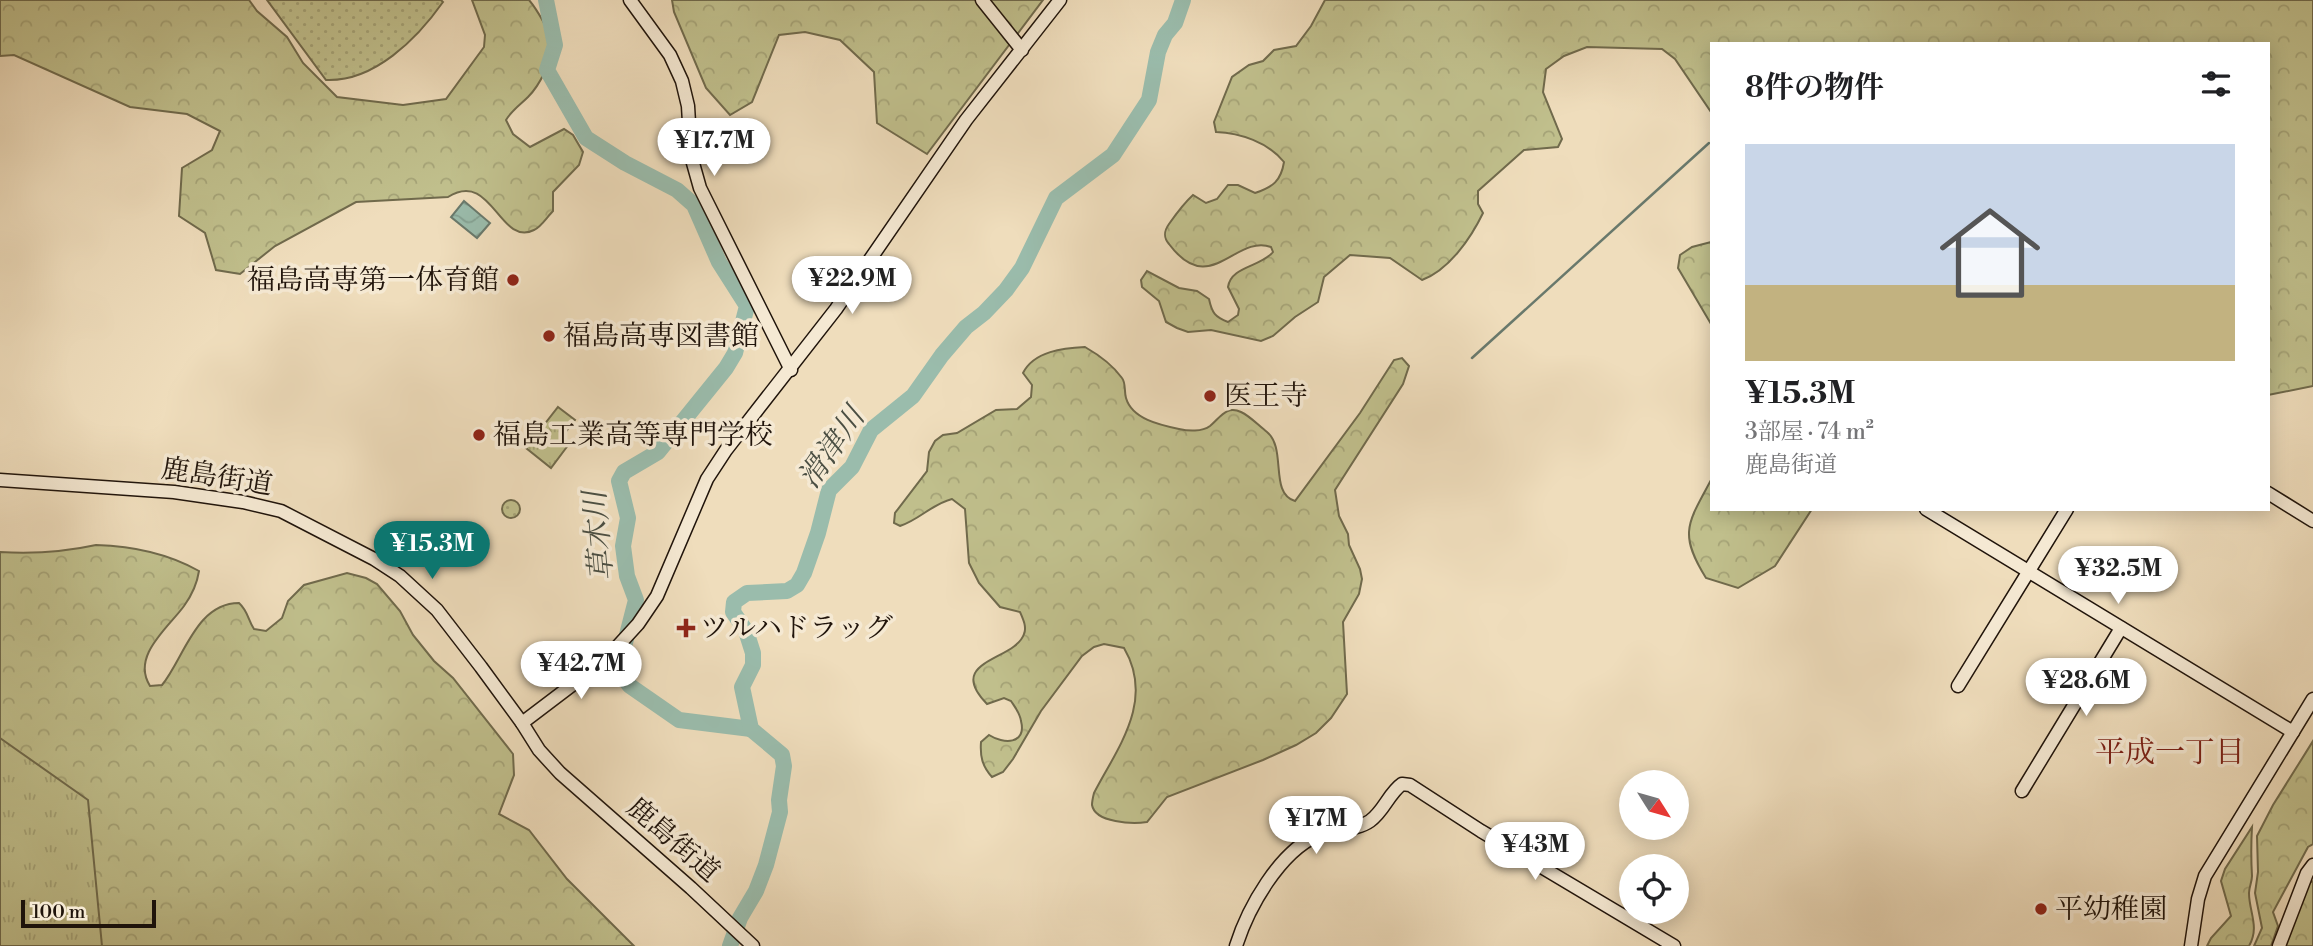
<!DOCTYPE html>
<html lang="ja">
<meta charset="utf-8">
<style>
:root{--surface:#fff;--page:#f2f2f2;--text:#202124;--muted:#757577;--accent:#0f766e}
body{margin:0;font-family:"Libre Bodoni","Noto Serif JP",serif;background:var(--page);color:var(--text);height:100vh;display:flex;flex-direction:column;font-size:26px;white-space:nowrap}
*{box-sizing:border-box;margin:0}
p{font-size:23px;color:var(--muted)}
.icon{flex:none;width:38px;height:38px;fill:none;stroke:currentColor;stroke-width:2;stroke-linecap:round;stroke-linejoin:round}
.map{position:relative;flex:1;overflow:hidden}
.drawer{position:absolute;left:1710px;top:42px;width:560px;height:469px;display:flex;flex-direction:column;background:var(--surface);border-radius:0px;box-shadow:0 4px 18px #0003}
.drawer>*{flex:none}
.needle{width:46px;rotate:127deg}
.controls{position:absolute;left:1619px;top:770px;display:grid;gap:14px}
.controls a{display:grid;place-items:center;width:70px;height:70px;border-radius:50%;background:var(--surface);box-shadow:0 4px 18px #0003;font-size:35px}
.scale{position:absolute;left:21px;bottom:18px;width:135px;box-sizing:border-box;padding-left:7px;border:4px solid #20140b;border-top:0;font-size:19px;line-height:24px;white-space:nowrap;color:#20140b;-webkit-text-stroke:5px #f5e9d3;paint-order:stroke}
.price{position:absolute;translate:-50% -60px;padding:0 16px;border-radius:24px;background:#fff;color:#222;font-size:23px;line-height:46px;filter:drop-shadow(0 2px 4px #0008)}
.price::after{content:'';position:absolute;left:50%;top:42px;width:21px;height:16px;margin-left:-10px;background:inherit;clip-path:polygon(0 0,100% 0,50% 100%)}
.price.active{background:var(--accent);color:#fff}
ul{padding:0;list-style:none}
li{display:grid;align-content:center;gap:14px;height:371px;padding:0 35px}
li span{display:grid;place-items:center;height:217px;border-radius:0px;color:#555}
li>.icon{margin-inline-start:auto}
span .icon{width:126px;height:126px;fill:#fffc;stroke-width:1}
li b{font-size:30px}
h2{display:flex;justify-content:space-between;align-items:center;height:84px;padding:0 35px;font-size:30px}
.map>svg:first-child{display:block}
</style>
<div class="map">
<svg width="2313" height="946" viewBox="0 0 2313 946">
<defs>
<pattern id="grass-dots" width="8" height="8" patternUnits="userSpaceOnUse" patternTransform="scale(1.75)"><rect width="8" height="8" fill="#c0bf8c"/><path d="M2 2h.1M6 6h.1" fill="none" stroke="#a5a377" stroke-width="1.8" stroke-linecap="round"/></pattern>
<pattern id="forest-crowns" width="20" height="18" patternUnits="userSpaceOnUse" patternTransform="scale(1.75)"><rect width="20" height="18" fill="#c0bf8c"/><path d="M2 6a3 3 0 1 1 6 0M12 15a3 3 0 1 1 6 0" fill="none" stroke="#a5a377"/></pattern>
<pattern id="park-tufts" width="24" height="20" patternUnits="userSpaceOnUse" patternTransform="scale(1.75)"><rect width="24" height="20" fill="#c0bf8c"/><path d="M3 7l-1-3M5 7V3M7 7l1-3M15 17l-1-3M17 17v-4M19 17l1-3" fill="none" stroke="#a5a377"/></pattern>
<pattern id="water-waves" width="16" height="10" patternUnits="userSpaceOnUse" patternTransform="scale(1.75)"><rect width="16" height="10" fill="#9abcac"/><path d="M0 5q4-4 8 0t8 0" fill="none" stroke="#84a193"/></pattern>
</defs>
<rect width="100%" height="100%" fill="#efddbc"/>
<filter id="stains"><feTurbulence type="fractalNoise" baseFrequency=".00286" numOctaves="4"/><feColorMatrix values="0 0 0 0 .2 0 0 0 0 .09 0 0 0 0 .02 0 0 0 .5 -.17"/></filter>
<radialGradient id="worn" r=".72"><stop offset=".6" stop-color="#630" stop-opacity="0"/><stop offset="1" stop-color="#630" stop-opacity=".3"/></radialGradient>
<g fill="url(#grass-dots)" stroke="#706a4c" stroke-width="2">
<path d="M 267,0 L 441,0 L 443,2 C 417,39 374,82 326,80 Z"/>
<circle cx="511" cy="509" r="9"/>
</g>
<g fill="url(#forest-crowns)" stroke="#706a4c" stroke-width="2">
<path d="M 0,0 L 249,0 L 257,11 L 287,37 L 303,63 L 337,97 L 403,105 L 446,99 L 484,47 L 485,35 L 472,0 L 529,0 C 536,8 551,33 552,43 C 552,61 540,85 528,97 C 520,105 512,110 506,120 L 513,134 L 530,147 L 564,129 L 573,135 L 583,152 L 579,165 L 553,192 L 553,211 C 547,217 541,227 534,230 C 499,247 492,169 448,197 L 356,202 L 275,246 L 240,274 L 216,270 L 205,233 L 179,216 L 182,168 L 212,150 L 220,131 L 187,114 L 130,107 L 14,55 L 0,56 Z"/>
<path d="M 672,0 L 1043,0 L 927,154 L 877,123 L 874,72 L 840,40 L 805,32 L 779,35 L 752,102 L 730,115 L 706,88 L 674,12 Z"/>
<path d="M 1325,0 L 2313,0 L 2313,386 L 2268,395 L 2268,44 L 1712,44 L 1711,112 L 1675,59 L 1662,49 L 1587,47 L 1564,56 L 1546,69 L 1543,92 L 1562,139 L 1558,147 L 1524,150 L 1478,191 L 1478,204 L 1483,213 C 1471,238 1449,270 1422,280 L 1390,258 L 1350,255 L 1324,277 L 1318,302 L 1295,317 L 1273,336 L 1261,341 L 1211,330 L 1188,332 L 1177,328 L 1166,322 L 1159,301 L 1142,287 L 1141,280 L 1147,271 L 1179,288 L 1197,291 L 1209,299 C 1212,313 1215,317 1228,322 L 1238,315 L 1239,309 L 1228,287 C 1231,266 1261,267 1273,252 L 1271,247 C 1235,234 1210,299 1169,244 C 1163,237 1164,231 1169,224 C 1176,214 1183,204 1193,195 L 1206,203 L 1217,199 L 1228,185 L 1238,185 L 1255,193 C 1273,187 1281,181 1284,162 C 1268,142 1240,133 1216,132 L 1214,122 L 1232,77 L 1249,65 L 1263,61 L 1274,50 L 1296,46 L 1311,26 Z"/>
<path d="M 1711,242 L 1712,242 L 1711,324 L 1678,268 L 1680,255 L 1692,247 Z"/>
<path d="M 1085,347 C 1099,355 1112,364 1122,378 C 1126,383 1124,391 1126,398 C 1132,419 1160,425 1179,429 C 1188,431 1202,432 1210,426 C 1220,418 1226,405 1241,412 C 1250,416 1259,426 1267,432 C 1287,448 1269,494 1295,501 L 1360,413 L 1394,360 L 1402,358 L 1409,366 L 1403,384 L 1335,490 L 1339,516 L 1348,534 L 1349,545 L 1360,569 L 1362,579 L 1359,594 L 1343,622 L 1347,694 L 1331,718 L 1316,733 L 1296,745 L 1263,760 L 1167,797 L 1147,822 C 1133,824 1095,823 1092,805 C 1092,801 1093,797 1094,793 C 1118,747 1155,701 1124,648 L 1104,644 L 1094,647 L 1082,656 L 1041,711 L 1013,759 L 1003,772 L 992,777 C 982,766 980,756 981,742 L 989,735 C 1003,744 1027,745 1021,721 C 1020,713 1015,707 1011,701 L 1004,698 L 987,704 C 944,660 1015,661 1024,634 C 1027,627 1023,619 1020,612 L 1000,607 L 979,583 L 969,563 L 965,509 L 952,499 C 932,504 919,520 900,526 L 894,523 L 895,513 L 927,471 L 929,452 L 935,441 L 943,435 L 957,433 L 996,410 L 1017,409 L 1031,397 L 1032,385 L 1023,373 C 1034,351 1064,348 1085,347 Z"/>
<path d="M 1711,480 L 1712,509 L 1812,509 L 1775,566 L 1738,588 L 1706,578 C 1678,533 1688,523 1711,480 Z"/>
<path d="M 96,545 C 133,546 167,553 199,571 C 197,584 192,595 184,606 C 168,628 131,656 150,686 L 162,685 C 184,658 196,603 239,603 C 248,611 248,620 254,629 L 266,631 L 282,618 L 288,601 L 304,585 L 347,573 L 366,578 L 377,584 L 400,611 L 413,635 L 434,661 L 453,678 L 513,754 L 514,775 L 499,814 L 529,830 L 567,879 L 634,946 L 5,946 L 0,937 L 0,552 C 33,554 64,552 96,545 Z"/>
<path d="M 2313,741 L 2313,844 L 2308,847 L 2273,912 L 2278,926 L 2271,946 L 2254,946 L 2262,928 L 2255,893 L 2258,872 L 2257,836 L 2273,805 Z"/>
<path d="M 2252,827 C 2251,844 2251,859 2252,876 C 2252,882 2249,887 2249,893 C 2249,912 2260,927 2249,946 L 2207,946 L 2211,938 L 2231,916 L 2221,881 L 2225,869 Z"/>
<path d="M 2313,881 L 2313,946 L 2285,946 L 2309,883 Z"/>
</g>
<g fill="url(#park-tufts)" stroke="#706a4c" stroke-width="2">
<path d="M 558,407 L 575,420 L 561,438 L 569,444 L 551,468 L 526,448 Z"/>
<path d="M 0,738 L 88,800 L 102,946 L 0,946 Z"/>
</g>
<path fill="url(#water-waves)" stroke="#69796c" stroke-width="2" d="M 464,201 L 490,223 L 477,238 L 451,217 Z"/>
<g fill="none" stroke-linecap="round" stroke-linejoin="round">
<path stroke="#69796c" stroke-width="2.5" d="M 1472,358 L 1709,143"/>
<g stroke="#9abcac" stroke-width="16">
<path d="M 546,0 L 555,45 L 547,70 L 586,138 L 625,163 L 677,190 L 694,205 L 719,262 L 747,306 L 735,353 L 726,368 L 658,452 L 624,472 L 619,481 L 628,518 L 623,546 L 627,576 L 636,600 L 619,666 L 622,676 L 630,686 L 679,720 L 751,729"/>
<path d="M 730,946 L 740,918 L 756,891 L 766,865 L 780,812 L 779,800 L 784,766 L 782,755 L 751,729 L 742,687 L 753,665 L 753,653 L 746,631 L 733,612 L 734,602 L 747,593 L 787,591 L 797,585 L 804,573 L 818,533 L 829,490 L 852,467 L 871,430 L 913,396 L 942,355 L 966,327 L 984,313 L 1006,290 L 1022,268 L 1056,198 L 1113,155 L 1149,100 L 1158,52 L 1165,35 L 1175,23 L 1183,0"/>
</g>
<defs>
<g id="secondary">
<path d="M 630,0 L 670,55 L 682,81 L 688,106 L 691,156 L 700,188 L 791,370"/>
<path d="M 982,0 L 1022,50"/>
<path d="M 0,480 L 174,492 L 243,502 L 281,511 L 374,559 L 400,576 L 437,610 L 481,667 L 522,723 L 539,750 L 560,773 L 691,888 L 753,946"/>
<path d="M 2268,493 L 2313,521"/>
<path d="M 1926,509 L 2293,732"/>
<path d="M 1958,686 L 2067,509"/>
<path d="M 522,723 L 605,660 L 638,624 L 657,596 L 707,479 L 726,450 L 836,309 L 966,120 L 1060,0"/>
<path d="M 2022,791 L 2121,628"/>
<path d="M 1236,946 C 1248,908 1279,852 1318,835 C 1334,828 1356,831 1370,821 C 1384,811 1389,793 1402,784 L 1410,785 L 1481,831 L 1674,946"/>
<path d="M 2191,946 L 2198,899 L 2205,876 L 2313,699"/>
<path d="M 2279,946 L 2307,873 L 2313,865"/>
</g>
</defs>
<use href="#secondary" stroke="#20140b" stroke-width="15"/>
<use href="#secondary" stroke="#f5e9d3" stroke-width="12"/>
</g>
<g fill="#8f2418" stroke="#f5e9d3" stroke-width="2.5">
<circle cx="513" cy="280" r="7"/>
<circle cx="549" cy="336" r="7"/>
<circle cx="1210" cy="396" r="7"/>
<circle cx="479" cy="435" r="7"/>
<path d="M682.5 617.5h7v7h7v7h-7v7h-7v-7h-7v-7h7z"/>
<circle cx="2041" cy="909" r="7"/>
</g>
<g text-anchor="middle" dominant-baseline="central" stroke-width="7" stroke-linejoin="round" paint-order="stroke">
<g font-size="28" fill="#20140b" stroke="#f5e9d3" text-anchor="start">
<text x="499" y="280" text-anchor="end">福島高専第一体育館</text>
<text x="563" y="336">福島高専図書館</text>
<text x="1224" y="396">医王寺</text>
<text x="493" y="435">福島工業高等専門学校</text>
<text x="700" y="628">ツルハドラッグ</text>
<text x="2055" y="909">平幼稚園</text>
</g>
<g font-size="28" fill="#20140b" stroke="#f5e9d3">
<text transform="translate(217 477) rotate(9)">鹿島街道</text>
<text transform="translate(673 840) rotate(41)">鹿島街道</text>
</g>
<g font-size="30" font-style="italic" fill="#4b4f43" stroke="#f5e9d3">
<text transform="translate(832 448) rotate(-55)">滑津川</text>
<text transform="translate(599 536) rotate(-95)">草木川</text>
</g>
<g font-size="30" fill="#7a1f14" stroke="#f5e9d3">
<text x="2170" y="753">平成一丁目</text>
</g>
</g>
<rect width="100%" height="100%" filter="url(#stains)"/>
<rect width="100%" height="100%" fill="url(#worn)"/>
</svg>
<div class="controls">
<a><svg class="needle" viewBox="-14 -14 28 28"><path d="M0-13l5 13h-10z" fill="#e53935"/><path d="M0 13l5-13h-10z" fill="#757577"/></svg></a>
<a><svg class="icon" aria-label="locate" viewBox="0 0 24 24"><circle cx="12" cy="12" r="6"/><path d="M12 2v4M12 18v4M2 12h4M18 12h4"/></svg></a>
</div>
<div class="scale">100 m</div>
<b class="price" style="left:714px;top:178px">¥17.7M</b>
<b class="price" style="left:852px;top:316px">¥22.9M</b>
<b class="price active" style="left:432px;top:581px">¥15.3M</b>
<b class="price" style="left:2118px;top:606px">¥32.5M</b>
<b class="price" style="left:581px;top:701px">¥42.7M</b>
<b class="price" style="left:2086px;top:718px">¥28.6M</b>
<b class="price" style="left:1316px;top:856px">¥17M</b>
<b class="price" style="left:1535px;top:882px">¥43M</b>
<section class="drawer">
<h2>8件の物件<svg class="icon" aria-label="filters" viewBox="0 0 24 24"><path d="M4 7h16M4 17h16"/><circle cx="9" cy="7" r="2"/><circle cx="15" cy="17" r="2"/></svg></h2>
<ul>
<li><span style="background:linear-gradient(#c9d6e8 65%,#c2b280 0)"><svg class="icon" aria-label="home" viewBox="0 0 24 24"><path d="M3 11l9-7 9 7M6 9v11h12V9"/></svg></span><div><b>¥15.3M</b><p>3部屋 · 74 m²</p><p>鹿島街道</p></div></li>
</ul>
</section>
</div>
